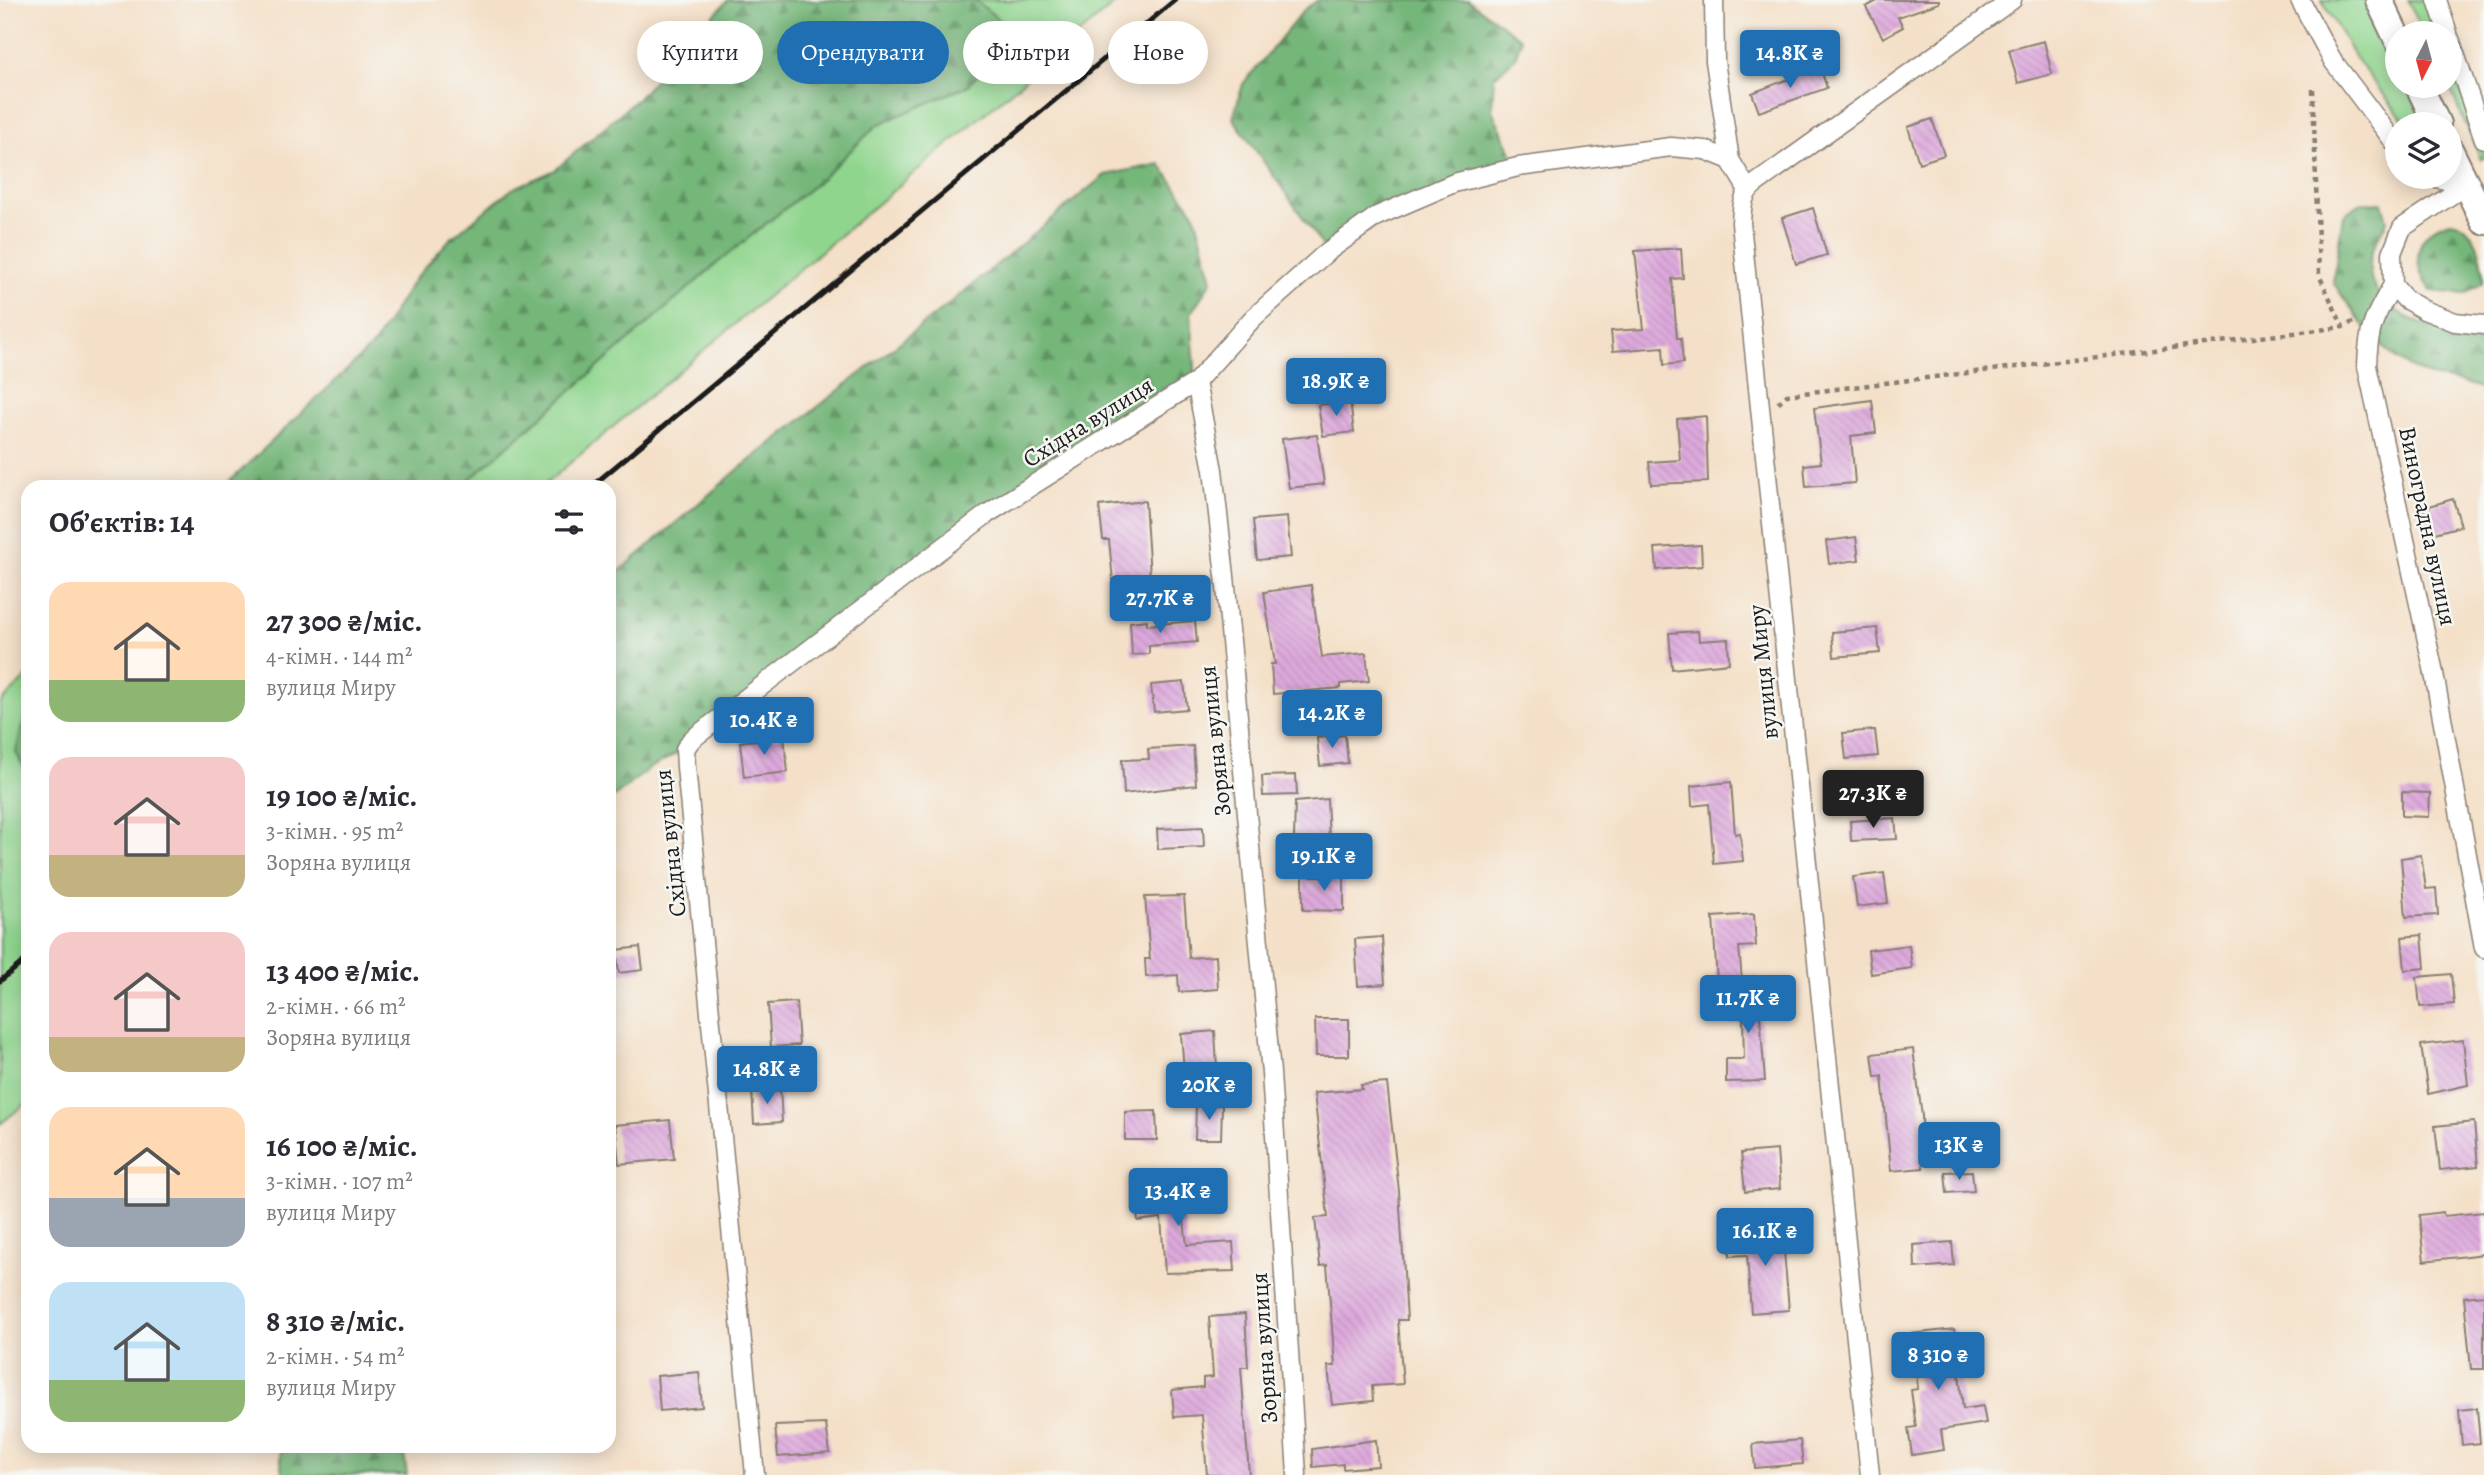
<!DOCTYPE html>
<html lang="uk">
<meta charset="utf-8">
<style>
:root{--surface:#fff;--page:#f7f7f7;--text:#2b2b33;--muted:#7c7c81;--accent:#1f6fb2}
body{margin:0;font-family:Alegreya,serif;background:var(--page);color:var(--text);height:100vh;display:flex;flex-direction:column;font-size:26px;white-space:nowrap}
*{box-sizing:border-box;margin:0}
p{font-size:23px;color:var(--muted)}
.icon{flex:none;width:38px;height:38px;fill:none;stroke:currentColor;stroke-width:2;stroke-linecap:round;stroke-linejoin:round}
.map{position:relative;flex:1;overflow:hidden}
.sheet{position:absolute;left:21px;top:480px;width:595px;height:973px;display:flex;flex-direction:column;background:var(--surface);border-radius:21px;box-shadow:0 4px 18px #0003}
.sheet>*{flex:none}
.guide{position:absolute;left:637px;top:21px;width:665px;height:63px;display:flex;gap:14px}
.needle{width:46px;rotate:186deg}
.buttons{position:absolute;left:2385px;top:21px;display:grid;gap:14px}
.buttons a{display:grid;place-items:center;width:77px;height:77px;border-radius:50%;background:var(--surface);box-shadow:0 4px 18px #0003;font-size:35px}
.price{position:absolute;translate:-50% -60px;padding:0 16px;border-radius:7px;background:var(--accent);color:#fff;font-size:23px;line-height:46px;filter:drop-shadow(0 2px 4px #0008)}
.price::after{content:'';position:absolute;left:50%;top:42px;width:21px;height:16px;margin-left:-10px;background:inherit;clip-path:polygon(0 0,100% 0,50% 100%)}
.price.current{background:#222;color:#fff}
ul{padding:0;list-style:none}
li{display:flex;align-items:center;gap:21px;height:175px;padding:0 28px}
li span{display:grid;place-items:center;flex:none;width:196px;height:140px;border-radius:21px;color:#555}
li>.icon{margin-inline-start:auto}
span .icon{width:84px;height:84px;fill:#fffc;stroke-width:1}
li b{font-size:30px}
h2{display:flex;justify-content:space-between;align-items:center;height:84px;padding:0 28px;font-size:30px}
.pill{padding:0 24px;border-radius:32px;background:var(--surface);box-shadow:0 4px 18px #0003;font-size:24px;line-height:63px}
.pill.current{background:var(--accent);color:#fff}
.map>svg:first-child{display:block}
</style>
<div class="map">
<svg width="2484" height="1475" viewBox="0 0 2484 1475">
<defs>
<pattern id="forest-firs" width="22" height="20" patternUnits="userSpaceOnUse" patternTransform="scale(1.75)"><rect width="22" height="20" fill="#74b679"/><path d="M5 1l3.5 6h-7zM16 11l3.5 6h-7z" fill="#5e9362"/></pattern>
<pattern id="building-back-hatch" width="6" height="6" patternUnits="userSpaceOnUse" patternTransform="scale(1.75)"><rect width="6" height="6" fill="#dda9dc"/><path d="M-1 5l2 2M0 0l6 6M5-1l2 2" fill="none" stroke="#bd91bc"/></pattern>
</defs>
<rect width="100%" height="100%" fill="#f6f6f2"/>
<filter id="ink" filterUnits="userSpaceOnUse"><feTurbulence type="fractalNoise" baseFrequency=".0143" numOctaves="2"/><feDisplacementMap in="SourceGraphic" scale="14" xChannelSelector="R" yChannelSelector="G"/><feConvolveMatrix kernelMatrix="1 2 1 2 8 2 1 2 1" color-interpolation-filters="sRGB"/></filter>
<filter id="wash" filterUnits="userSpaceOnUse"><feTurbulence type="fractalNoise" baseFrequency=".00686" numOctaves="4" result="noise"/><feDisplacementMap in="SourceGraphic" scale="28" xChannelSelector="R" yChannelSelector="G"/><feGaussianBlur stdDeviation="1.57" result="paint"/><feColorMatrix in="noise" values="0 0 0 0 0 0 0 0 0 0 0 0 0 0 0 0 0 1.4 0 .05"/><feComposite in="paint" operator="in"/></filter>
<g filter="url(#wash)">
<rect width="100%" height="100%" fill="#f4e0c8"/>
<g fill="#90d58e" stroke="#567855" stroke-width="2">
<path d="M 975,0 L 1119,0 L 543,486 L 462,486 L 722,259 L 819,181 L 877,125 L 967,86 L 1004,49 Z"/>
<path d="M 2322,0 L 2368,0 L 2397,63 L 2398,86 L 2408,86 L 2426,124 L 2407,124 L 2355,58 Z"/>
<path d="M 2408,0 L 2437,0 L 2448,33 L 2423,33 Z"/>
<path d="M 2450,39 L 2484,139 L 2484,158 L 2481,159 L 2449,86 Z"/>
<path d="M 28,676 L 28,704 L 16,752 L 28,775 L 28,1102 L 0,1124 L 0,703 Z"/>
</g>
<g fill="url(#forest-firs)" stroke="#48694a" stroke-width="2">
<path d="M 728,0 L 975,0 L 1003,23 L 1004,49 L 967,86 L 877,125 L 819,181 L 722,259 L 462,486 L 225,486 L 374,344 L 413,281 L 450,239 L 512,189 L 555,170 L 638,98 Z"/>
<path d="M 1318,0 L 1468,0 L 1521,39 L 1515,58 L 1494,77 L 1492,110 L 1518,167 L 1454,183 L 1327,252 L 1233,118 L 1243,84 L 1304,10 Z"/>
<path d="M 1160,164 L 1195,214 L 1212,280 L 1191,313 L 1196,382 L 987,515 L 685,749 L 650,768 L 609,801 L 609,580 L 740,468 L 949,304 L 1105,175 Z"/>
<path d="M 2363,202 L 2382,203 L 2387,221 C 2382,232 2373,244 2371,255 C 2359,313 2441,335 2484,337 L 2484,391 C 2467,380 2441,381 2422,373 C 2379,355 2358,319 2333,282 L 2343,215 Z"/>
<path d="M 2451,221 C 2477,225 2484,260 2483,283 L 2464,294 L 2431,291 C 2410,263 2414,231 2451,221 Z"/>
<path d="M 28,704 L 28,775 L 16,752 Z"/>
<path d="M 280,1446 L 403,1446 L 407,1475 L 282,1475 Z"/>
</g>
<g id="blocks">
<g fill="url(#building-back-hatch)">
<path d="M 1879,0 L 1939,0 L 1939,3 L 1898,17 L 1903,27 L 1883,38 L 1866,7 Z"/>
<path d="M 2044,41 L 2052,74 L 2018,83 L 2009,50 Z"/>
<path d="M 1820,67 L 1827,88 L 1759,112 L 1752,93 Z"/>
<path d="M 1932,119 L 1944,155 L 1919,163 L 1908,127 Z"/>
<path d="M 1813,208 L 1827,255 L 1796,264 L 1782,218 Z"/>
<path d="M 1681,248 L 1683,278 L 1672,279 L 1677,338 L 1681,338 L 1683,363 L 1664,365 L 1663,347 L 1613,351 L 1611,331 L 1644,329 L 1635,251 Z"/>
<path d="M 1872,400 L 1876,433 L 1851,436 L 1855,483 L 1806,487 L 1804,465 L 1821,463 L 1814,408 Z"/>
<path d="M 1350,401 L 1354,432 L 1323,436 L 1318,405 Z"/>
<path d="M 1706,416 L 1708,482 L 1651,484 L 1649,462 L 1680,460 L 1677,419 Z"/>
<path d="M 1317,435 L 1324,484 L 1289,488 L 1282,439 Z"/>
<path d="M 2453,499 L 2461,526 L 2431,534 L 2423,508 Z"/>
<path d="M 1145,501 L 1150,576 L 1113,581 L 1109,540 L 1103,540 L 1099,506 Z"/>
<path d="M 1287,517 L 1291,557 L 1257,560 L 1253,520 Z"/>
<path d="M 1856,537 L 1859,560 L 1829,564 L 1826,541 Z"/>
<path d="M 1701,545 L 1702,566 L 1657,570 L 1655,548 Z"/>
<path d="M 1311,585 L 1322,657 L 1366,653 L 1369,681 L 1341,684 L 1341,688 L 1273,694 L 1271,664 L 1275,664 L 1264,592 Z"/>
<path d="M 1147,620 L 1147,625 L 1195,621 L 1197,642 L 1149,646 L 1149,654 L 1132,655 L 1130,622 Z"/>
<path d="M 1877,628 L 1880,653 L 1834,657 L 1832,632 Z"/>
<path d="M 1698,631 L 1699,641 L 1728,639 L 1729,663 L 1672,669 L 1669,633 Z"/>
<path d="M 1184,682 L 1187,709 L 1154,712 L 1151,685 Z"/>
<path d="M 1875,730 L 1878,756 L 1846,759 L 1843,733 Z"/>
<path d="M 1345,735 L 1348,763 L 1320,766 L 1317,738 Z"/>
<path d="M 784,737 L 788,772 L 744,777 L 740,742 Z"/>
<path d="M 1193,746 L 1196,785 L 1124,794 L 1122,760 L 1149,759 L 1148,749 Z"/>
<path d="M 1909,774 L 1912,808 L 1888,809 L 1887,775 Z"/>
<path d="M 1296,775 L 1297,795 L 1263,796 L 1262,776 Z"/>
<path d="M 1731,782 L 1735,834 L 1740,833 L 1743,861 L 1714,864 L 1709,804 L 1692,806 L 1691,786 Z"/>
<path d="M 2402,792 L 2430,793 L 2429,817 L 2402,816 Z"/>
<path d="M 1327,799 L 1329,840 L 1294,840 L 1295,802 Z"/>
<path d="M 1895,818 L 1897,839 L 1851,841 L 1850,821 Z"/>
<path d="M 1203,827 L 1204,847 L 1158,849 L 1157,829 Z"/>
<path d="M 2421,855 L 2426,889 L 2436,888 L 2438,915 L 2406,917 L 2401,858 Z"/>
<path d="M 1884,873 L 1888,903 L 1857,907 L 1853,877 Z"/>
<path d="M 1303,876 L 1344,876 L 1344,911 L 1303,910 Z"/>
<path d="M 1184,896 L 1189,958 L 1216,956 L 1218,989 L 1179,992 L 1178,975 L 1146,977 L 1145,959 L 1150,959 L 1145,897 Z"/>
<path d="M 1754,914 L 1756,946 L 1739,947 L 1742,981 L 1717,983 L 1713,917 Z"/>
<path d="M 2422,935 L 2425,968 L 2405,970 L 2402,937 Z"/>
<path d="M 1382,937 L 1385,984 L 1358,986 L 1355,939 Z"/>
<path d="M 1909,945 L 1912,968 L 1871,974 L 1868,950 Z"/>
<path d="M 640,947 L 643,970 L 619,973 L 616,950 Z"/>
<path d="M 2451,974 L 2454,1004 L 2420,1007 L 2417,977 Z"/>
<path d="M 1757,977 L 1765,1081 L 1726,1082 L 1726,1059 L 1744,1059 L 1743,1017 L 1731,1018 L 1729,993 L 1742,991 L 1742,978 Z"/>
<path d="M 796,1002 L 799,1045 L 771,1047 L 768,1004 Z"/>
<path d="M 1315,1019 L 1349,1019 L 1349,1056 L 1316,1056 Z"/>
<path d="M 1215,1031 L 1217,1068 L 1184,1070 L 1181,1034 Z"/>
<path d="M 2463,1040 L 2468,1085 L 2428,1094 L 2421,1045 Z"/>
<path d="M 1913,1049 L 1922,1116 L 1923,1168 L 1891,1171 L 1882,1076 L 1875,1077 L 1872,1054 Z"/>
<path d="M 1241,1073 L 1243,1101 L 1215,1103 L 1214,1074 Z"/>
<path d="M 1387,1083 L 1399,1191 L 1407,1320 L 1398,1320 L 1403,1384 L 1372,1386 L 1373,1401 L 1332,1405 L 1328,1366 L 1335,1366 L 1327,1265 L 1320,1266 L 1315,1218 L 1328,1217 L 1314,1093 L 1362,1089 L 1361,1085 Z"/>
<path d="M 780,1088 L 782,1122 L 754,1124 L 752,1090 Z"/>
<path d="M 1196,1105 L 1222,1105 L 1221,1139 L 1195,1139 Z"/>
<path d="M 1156,1111 L 1157,1140 L 1125,1140 L 1125,1112 Z"/>
<path d="M 670,1120 L 674,1159 L 619,1164 L 615,1125 Z"/>
<path d="M 2474,1122 L 2478,1166 L 2440,1170 L 2435,1126 Z"/>
<path d="M 1777,1150 L 1780,1189 L 1745,1192 L 1741,1153 Z"/>
<path d="M 1972,1171 L 1974,1191 L 1947,1193 L 1945,1172 Z"/>
<path d="M 1178,1173 L 1187,1245 L 1233,1242 L 1235,1271 L 1165,1273 L 1161,1218 L 1138,1221 L 1132,1179 Z"/>
<path d="M 2443,1212 L 2444,1216 L 2484,1212 L 2484,1254 L 2424,1261 L 2419,1215 Z"/>
<path d="M 1788,1230 L 1790,1251 L 1784,1251 L 1789,1310 L 1751,1313 L 1747,1255 L 1730,1256 L 1729,1235 Z"/>
<path d="M 1952,1242 L 1954,1265 L 1915,1268 L 1914,1245 Z"/>
<path d="M 2484,1295 L 2484,1369 L 2471,1369 L 2464,1297 Z"/>
<path d="M 1245,1314 L 1248,1367 L 1241,1367 L 1249,1475 L 1207,1475 L 1202,1415 L 1174,1417 L 1172,1390 L 1203,1387 L 1203,1378 L 1213,1377 L 1209,1317 Z"/>
<path d="M 1954,1329 L 1963,1409 L 1983,1406 L 1986,1423 L 1941,1430 L 1944,1450 L 1912,1455 L 1908,1428 L 1916,1427 L 1911,1390 L 1918,1389 L 1911,1334 Z"/>
<path d="M 699,1372 L 702,1407 L 660,1411 L 657,1376 Z"/>
<path d="M 2477,1408 L 2480,1443 L 2462,1445 L 2459,1410 Z"/>
<path d="M 826,1424 L 830,1453 L 778,1457 L 775,1426 Z"/>
<path d="M 1376,1440 L 1378,1466 L 1343,1469 L 1343,1464 L 1313,1467 L 1312,1449 Z"/>
<path d="M 1800,1440 L 1803,1464 L 1755,1468 L 1753,1444 Z"/>
</g>
</g>
</g>
<g filter="url(#ink)">
<use href="#blocks" fill-opacity="0" stroke="#887e72" stroke-width="2"/>
<g fill="none" stroke-linecap="round" stroke-linejoin="round">
<defs>
<g id="minor">
<path d="M 1714,0 L 1715,61 L 1730,160 L 1748,190"/>
<path d="M 2300,0 L 2333,61 L 2398,147"/>
<path d="M 2437,0 L 2448,33"/>
<path d="M 2450,39 L 2484,139"/>
<path d="M 2432,177 L 2466,185"/>
<path d="M 2466,185 L 2402,228 L 2392,253 L 2393,285 L 2405,299 L 2424,310 L 2455,322 L 2484,325"/>
<path d="M 2393,285 C 2374,316 2368,329 2367,366 L 2433,668 L 2484,948"/>
<path d="M 1196,382 L 1213,470 L 1225,576 L 1271,1073 L 1297,1475"/>
<path d="M 755,1475 L 686,767 L 685,749 L 691,740 L 987,514 L 1196,382 L 1253,318 L 1327,252 L 1377,216 L 1454,183 L 1518,167 L 1671,147 L 1705,150 L 1730,160"/>
<path d="M 1870,1475 L 1741,223 C 1742,207 1742,194 1755,184 L 2012,0"/>
</g>
<g id="secondary">
<path d="M 2379,0 L 2398,40"/>
<path d="M 2419,86 L 2437,124"/>
<path d="M 2450,151 L 2484,221"/>
</g>
</defs>
<use href="#minor" stroke="#887e72" stroke-width="21"/>
<use href="#secondary" stroke="#887e72" stroke-width="30"/>
<g stroke="#887e72" stroke-width="4.5" stroke-dasharray="5 5" stroke-linecap="butt">
<path d="M 2313,89 L 2319,275 L 2343,327 L 2353,322"/>
<path d="M 1778,403 L 1787,395 L 2343,327"/>
</g>
<use href="#minor" stroke="#fff" stroke-width="18"/>
<use href="#secondary" stroke="#fff" stroke-width="26"/>
<g stroke="#1c1c1c" stroke-width="5">
<path d="M 592,486 L 1175,0"/>
<path d="M 0,981 L 28,958"/>
</g>
</g>
</g>
<g text-anchor="middle" dominant-baseline="central" stroke-width="5" stroke-linejoin="round" paint-order="stroke">
<g font-size="24" fill="#1c1c1c" stroke="#f6f6f2">
<text transform="translate(1088 422) rotate(-32)">Східна вулиця</text>
<text transform="translate(2428 526) rotate(78)">Виноградна вулиця</text>
<text transform="translate(1763 672) rotate(-96)">вулиця Миру</text>
<text transform="translate(1215 741) rotate(-96)">Зоряна вулиця</text>
<text transform="translate(670 843) rotate(-96)">Східна вулиця</text>
<text transform="translate(1264 1348) rotate(-94)">Зоряна вулиця</text>
</g>
</g>
</svg>
<div class="buttons">
<a><svg class="needle" viewBox="-14 -14 28 28"><path d="M0-13l5 13h-10z" fill="#e53935"/><path d="M0 13l5-13h-10z" fill="#7c7c81"/></svg></a>
<a><svg class="icon" aria-label="layers" viewBox="0 0 24 24"><path d="M12 4l9 5-9 5-9-5zM3 14l9 5 9-5"/></svg></a>
</div>
<b class="price" style="left:1790px;top:90px">14.8K ₴</b>
<b class="price" style="left:1336px;top:418px">18.9K ₴</b>
<b class="price" style="left:1160px;top:635px">27.7K ₴</b>
<b class="price" style="left:1332px;top:750px">14.2K ₴</b>
<b class="price" style="left:764px;top:757px">10.4K ₴</b>
<b class="price current" style="left:1873px;top:830px">27.3K ₴</b>
<b class="price" style="left:1324px;top:893px">19.1K ₴</b>
<b class="price" style="left:1748px;top:1035px">11.7K ₴</b>
<b class="price" style="left:767px;top:1106px">14.8K ₴</b>
<b class="price" style="left:1209px;top:1122px">20K ₴</b>
<b class="price" style="left:1959px;top:1182px">13K ₴</b>
<b class="price" style="left:1178px;top:1228px">13.4K ₴</b>
<b class="price" style="left:1765px;top:1268px">16.1K ₴</b>
<b class="price" style="left:1938px;top:1392px">8 310 ₴</b>
<div class="guide">
<a class="pill">Купити</a>
<a class="pill current">Орендувати</a>
<a class="pill">Фільтри</a>
<a class="pill">Нове</a>
</div>
<section class="sheet">
<h2>Об’єктів: 14<svg class="icon" aria-label="filters" viewBox="0 0 24 24"><path d="M4 7h16M4 17h16"/><circle cx="9" cy="7" r="2"/><circle cx="15" cy="17" r="2"/></svg></h2>
<ul>
<li><span style="background:linear-gradient(#ffd9b3 70%,#8fb573 0)"><svg class="icon" aria-label="home" viewBox="0 0 24 24"><path d="M3 11l9-7 9 7M6 9v11h12V9"/></svg></span><div><b>27 300 ₴/міс.</b><p>4-кімн. · 144 m²</p><p>вулиця Миру</p></div></li>
<li><span style="background:linear-gradient(#f6c9c9 70%,#c2b280 0)"><svg class="icon" aria-label="home" viewBox="0 0 24 24"><path d="M3 11l9-7 9 7M6 9v11h12V9"/></svg></span><div><b>19 100 ₴/міс.</b><p>3-кімн. · 95 m²</p><p>Зоряна вулиця</p></div></li>
<li><span style="background:linear-gradient(#f6c9c9 75%,#c2b280 0)"><svg class="icon" aria-label="home" viewBox="0 0 24 24"><path d="M3 11l9-7 9 7M6 9v11h12V9"/></svg></span><div><b>13 400 ₴/міс.</b><p>2-кімн. · 66 m²</p><p>Зоряна вулиця</p></div></li>
<li><span style="background:linear-gradient(#ffd9b3 65%,#9aa5b1 0)"><svg class="icon" aria-label="home" viewBox="0 0 24 24"><path d="M3 11l9-7 9 7M6 9v11h12V9"/></svg></span><div><b>16 100 ₴/міс.</b><p>3-кімн. · 107 m²</p><p>вулиця Миру</p></div></li>
<li><span style="background:linear-gradient(#bfe0f5 70%,#8fb573 0)"><svg class="icon" aria-label="home" viewBox="0 0 24 24"><path d="M3 11l9-7 9 7M6 9v11h12V9"/></svg></span><div><b>8 310 ₴/міс.</b><p>2-кімн. · 54 m²</p><p>вулиця Миру</p></div></li>
</ul>
</section>
</div>
